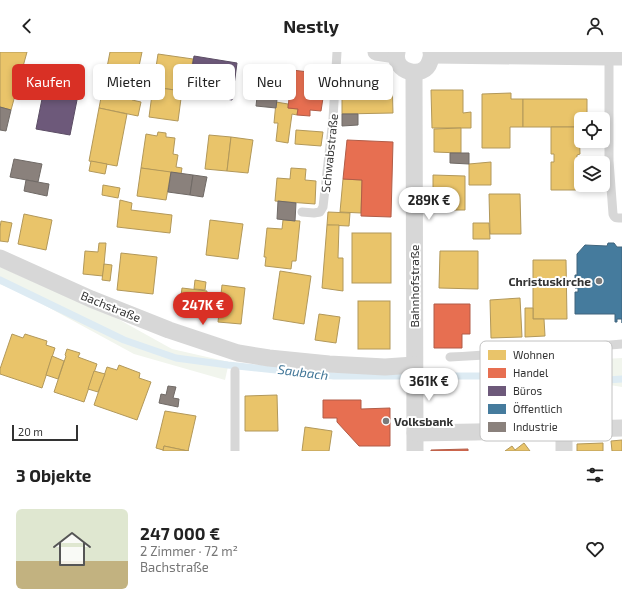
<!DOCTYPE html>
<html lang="de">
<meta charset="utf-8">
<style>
:root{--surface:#fff;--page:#f2f2f2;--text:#222;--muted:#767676;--accent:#d93025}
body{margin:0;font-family:"Exo 2",sans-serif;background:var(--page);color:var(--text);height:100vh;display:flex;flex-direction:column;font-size:15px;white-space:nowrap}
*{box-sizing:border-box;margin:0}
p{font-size:13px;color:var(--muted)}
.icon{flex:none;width:22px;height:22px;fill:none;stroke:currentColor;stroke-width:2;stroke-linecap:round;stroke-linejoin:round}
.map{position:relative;height:399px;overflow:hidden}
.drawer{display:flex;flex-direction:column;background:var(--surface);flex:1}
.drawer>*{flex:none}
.banner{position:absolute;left:12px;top:12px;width:400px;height:36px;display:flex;gap:8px}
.fabs{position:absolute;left:574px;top:60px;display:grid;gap:8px}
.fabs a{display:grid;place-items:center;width:36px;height:36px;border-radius:6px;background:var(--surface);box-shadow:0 2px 6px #0003;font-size:20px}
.scale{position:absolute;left:12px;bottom:10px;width:66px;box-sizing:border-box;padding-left:4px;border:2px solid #333;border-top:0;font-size:11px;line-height:14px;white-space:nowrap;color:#333;-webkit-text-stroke:3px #fff;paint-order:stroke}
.price{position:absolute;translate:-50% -34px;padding:0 9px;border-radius:14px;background:#fff;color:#222;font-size:13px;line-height:26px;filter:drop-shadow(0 1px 2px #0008)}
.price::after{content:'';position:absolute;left:50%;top:24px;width:12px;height:9px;margin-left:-6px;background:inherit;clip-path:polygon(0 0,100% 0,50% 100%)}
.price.selected{background:var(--accent);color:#fff}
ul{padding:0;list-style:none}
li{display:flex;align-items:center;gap:12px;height:100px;padding:0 16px}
li span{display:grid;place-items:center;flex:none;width:112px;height:80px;border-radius:6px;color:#555}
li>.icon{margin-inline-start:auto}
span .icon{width:48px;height:48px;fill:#fffc;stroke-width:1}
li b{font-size:17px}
h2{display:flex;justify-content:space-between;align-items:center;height:48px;padding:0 16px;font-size:17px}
.chip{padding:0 14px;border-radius:6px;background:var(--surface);box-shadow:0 2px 6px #0003;font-size:14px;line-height:36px}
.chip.selected{background:var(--accent);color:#fff}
header{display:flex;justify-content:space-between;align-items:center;height:52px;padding:0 16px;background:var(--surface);font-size:18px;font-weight:700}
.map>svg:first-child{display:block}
</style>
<header><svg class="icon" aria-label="back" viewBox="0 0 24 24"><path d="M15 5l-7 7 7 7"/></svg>Nestly<svg class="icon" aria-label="person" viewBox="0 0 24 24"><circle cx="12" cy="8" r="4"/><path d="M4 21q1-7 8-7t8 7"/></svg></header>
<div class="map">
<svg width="622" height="399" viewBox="0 0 622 399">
<rect width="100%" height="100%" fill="#fff"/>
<g fill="#f1f5ed">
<path d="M 0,215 L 118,267 L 172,297 L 229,310 L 225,328 L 134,302 L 24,242 L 0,232 Z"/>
<path d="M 622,306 L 622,335 L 561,325 L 491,328 L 491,313 Z"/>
</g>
<g fill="#e9c46a" stroke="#b2985a">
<path d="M 0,0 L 27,0 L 11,58 L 0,55 Z"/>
<path d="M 110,0 L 142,0 L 132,48 L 141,50 L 138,64 L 99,56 Z"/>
<path d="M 158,2 L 193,7 L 189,33 L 183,32 L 182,39 L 153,35 Z"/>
<path d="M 392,27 L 393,61 L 342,62 L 342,28 Z"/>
<path d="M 153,35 L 182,39 L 178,69 L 149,65 Z"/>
<path d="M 431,38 L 463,38 L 463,61 L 471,60 L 471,76 L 432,76 Z"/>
<path d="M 511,41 L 511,47 L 523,47 L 523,75 L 510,75 L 510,96 L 482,96 L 482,42 Z"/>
<path d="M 523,47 L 587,47 L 587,67 L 581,67 L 581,75 L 523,75 Z"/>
<path d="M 276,50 L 288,52 L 288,56 L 298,57 L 297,63 L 292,62 L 288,91 L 276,89 L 278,71 L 274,71 Z"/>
<path d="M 99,56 L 127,62 L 117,114 L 89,109 Z"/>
<path d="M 551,75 L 579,75 L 580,102 L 577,103 L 577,111 L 584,111 L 581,111 L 581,133 L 584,133 L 584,138 L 551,138 L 551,110 L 554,110 L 554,102 L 551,102 Z"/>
<path d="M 461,76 L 461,101 L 434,100 L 434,77 Z"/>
<path d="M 296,78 L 323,80 L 321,94 L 295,92 Z"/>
<path d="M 158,80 L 166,81 L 166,85 L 175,86 L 173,102 L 178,103 L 176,115 L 182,116 L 181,122 L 141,116 L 146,82 L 157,84 Z"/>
<path d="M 209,83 L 231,85 L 227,119 L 205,117 Z"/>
<path d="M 231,85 L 253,88 L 248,121 L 227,119 Z"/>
<path d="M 91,109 L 107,112 L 105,122 L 89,119 Z"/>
<path d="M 491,110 L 491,133 L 469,133 L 469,112 Z"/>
<path d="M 141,116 L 171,120 L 166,148 L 137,144 Z"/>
<path d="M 291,116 L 306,117 L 305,128 L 316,129 L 315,152 L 275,149 L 277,126 L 290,127 Z"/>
<path d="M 433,123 L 465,124 L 465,158 L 433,158 Z"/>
<path d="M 343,127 L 362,128 L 361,161 L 340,160 Z"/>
<path d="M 103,133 L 120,136 L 118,146 L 102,143 Z"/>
<path d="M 489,142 L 520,142 L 521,182 L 490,182 Z"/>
<path d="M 120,148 L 132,151 L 131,158 L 172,163 L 170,181 L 117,175 Z"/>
<path d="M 328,160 L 350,161 L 349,174 L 327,173 Z"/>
<path d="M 24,162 L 52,168 L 46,198 L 18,192 Z"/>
<path d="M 210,168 L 243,172 L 238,207 L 206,203 Z"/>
<path d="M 283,168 L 300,169 L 296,209 L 292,209 L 291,217 L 265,214 L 266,205 L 264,205 L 267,176 L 282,177 Z"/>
<path d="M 1,169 L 12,171 L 8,190 L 0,189 L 0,176 Z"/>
<path d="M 473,171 L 489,171 L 490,187 L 473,187 Z"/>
<path d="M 327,173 L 339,173 L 338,206 L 343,206 L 343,239 L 322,236 Z"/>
<rect x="352" y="181" width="39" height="50"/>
<path d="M 99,191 L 106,191 L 103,224 L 83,222 L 85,199 L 98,200 Z"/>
<path d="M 440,199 L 478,199 L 478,237 L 439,236 Z"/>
<path d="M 121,201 L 157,205 L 153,242 L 117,238 Z"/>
<path d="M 533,208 L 566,208 L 567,267 L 533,267 Z"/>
<path d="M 104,212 L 112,213 L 110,229 L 102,228 Z"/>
<path d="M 280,219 L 311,224 L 304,272 L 273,267 Z"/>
<path d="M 195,228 L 206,230 L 205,238 L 194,237 Z"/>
<path d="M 222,233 L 245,236 L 241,272 L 218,270 Z"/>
<path d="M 182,236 L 207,239 L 205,264 L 179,261 Z"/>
<path d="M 520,246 L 522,285 L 491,286 L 490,248 Z"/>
<rect x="358" y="249" width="32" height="48"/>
<path d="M 525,256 L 533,256 L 533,267 L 544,267 L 545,284 L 525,285 Z"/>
<path d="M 319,262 L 340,265 L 336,291 L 315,288 Z"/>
<path d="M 12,282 L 23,286 L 25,282 L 47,289 L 46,293 L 55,296 L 42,336 L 0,322 L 0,317 Z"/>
<path d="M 67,297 L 80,301 L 78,305 L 97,312 L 84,350 L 54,340 L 66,304 L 65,303 Z"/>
<path d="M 52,304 L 64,309 L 58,327 L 46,323 Z"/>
<path d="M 119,313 L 140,321 L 139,326 L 151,330 L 137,368 L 94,353 L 107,315 L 117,318 Z"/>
<path d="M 94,319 L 105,322 L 98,340 L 88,337 Z"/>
<path d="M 277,343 L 278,379 L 245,379 L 245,344 Z"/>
<path d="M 165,359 L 196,364 L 188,399 L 164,394 L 163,398 L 156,396 Z"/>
<path d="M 305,375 L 332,379 L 329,399 L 302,399 Z"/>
<path d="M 622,388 L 622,399 L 612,399 L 611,389 Z"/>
<path d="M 524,391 L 530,399 L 505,399 L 512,394 L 515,398 Z"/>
<path d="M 603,391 L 603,399 L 577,399 L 577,392 Z"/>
<path d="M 164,394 L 188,399 L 189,399 L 163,399 Z"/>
</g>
<g fill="#e76f51" stroke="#b15d48">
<path d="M 292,18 L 325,22 L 325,28 L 330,29 L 328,47 L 323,46 L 321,59 L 310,58 L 310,64 L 297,63 L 298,57 L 288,56 Z"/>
<path d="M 347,88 L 393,90 L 391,165 L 361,164 L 362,128 L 343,127 Z"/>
<path d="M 434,252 L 470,252 L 470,282 L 462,282 L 462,296 L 434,296 Z"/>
<path d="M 323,348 L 361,348 L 361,357 L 390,356 L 390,394 L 359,394 L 337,370 L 337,366 L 323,366 Z"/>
<path d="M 468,397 L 468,399 L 431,399 L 431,398 Z"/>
</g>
<g fill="#6d597a" stroke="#5c4e65">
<path d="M 194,4 L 237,11 L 232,48 L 188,41 Z"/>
<path d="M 49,31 L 74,36 L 72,47 L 77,48 L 70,83 L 36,77 L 43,42 L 46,43 Z"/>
</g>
<path fill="#457b9d" stroke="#40657d" d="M 608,191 L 614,191 L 617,195 L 622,195 L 622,271 L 622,267 L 617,267 L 617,270 L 615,270 L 615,262 L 575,262 L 575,240 L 578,240 L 578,236 L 575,236 L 575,223 L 577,223 L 577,202 L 585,193 L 607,194 Z"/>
<g fill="#8a817c" stroke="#706a66">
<path d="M 259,27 L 279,30 L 276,56 L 256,54 Z"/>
<path d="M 0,55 L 11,58 L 6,79 L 0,78 Z"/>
<path d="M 342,62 L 358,62 L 358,73 L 342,74 Z"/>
<path d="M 450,101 L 469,101 L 469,112 L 450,111 Z"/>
<path d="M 14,107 L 42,112 L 38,130 L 10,125 Z"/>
<path d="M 171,120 L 193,123 L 190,143 L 168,140 Z"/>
<path d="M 193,123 L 207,125 L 203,145 L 190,143 Z"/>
<path d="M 26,128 L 49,132 L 47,144 L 24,139 Z"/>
<path d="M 278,149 L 296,151 L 295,169 L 277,167 Z"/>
<path d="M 168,334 L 176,335 L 173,346 L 179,347 L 178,355 L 159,351 L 161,342 L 166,343 Z"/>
</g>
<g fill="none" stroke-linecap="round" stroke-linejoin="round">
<path stroke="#ddebf3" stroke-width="7" d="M 0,228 L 124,288 L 176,306 L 228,313 L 334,324 L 505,324 L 556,320 L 591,329 L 622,327"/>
<g stroke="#d7d7d7" stroke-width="9">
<path d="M 609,5 L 609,109 L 613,162 C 615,167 617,166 622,166"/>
<path d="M 302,160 L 314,161 L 320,160 L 323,155 L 333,67 L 337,0"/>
<path d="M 450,305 C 508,303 565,296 622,292"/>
<path d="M 235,399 L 235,319"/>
</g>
<g stroke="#d7d7d7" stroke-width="17">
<path d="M 376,0 L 396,3"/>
<path d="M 397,0 C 392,20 424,29 430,9 C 431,6 432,4 431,0"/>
<path d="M 432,3 L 609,5 L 622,5"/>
<path d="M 414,21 L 415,399"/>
<path d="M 0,206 L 91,247 L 169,278 L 238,301 L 269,306 L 329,312 L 385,315 L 414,313"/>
<path d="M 564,378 L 564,399"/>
<path d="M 415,381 L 475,380 L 622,376"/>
</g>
</g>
<g fill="#7a7a7a" stroke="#fff" stroke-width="1.5">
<circle cx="599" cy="229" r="4"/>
<circle cx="386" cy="369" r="4"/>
</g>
<g text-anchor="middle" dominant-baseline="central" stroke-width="4" stroke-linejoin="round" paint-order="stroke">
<g font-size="12" fill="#333" stroke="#fff">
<text transform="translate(329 101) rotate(-84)">Schwabstraße</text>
<text transform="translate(414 234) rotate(-90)">Bahnhofstraße</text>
<text transform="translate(111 254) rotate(22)">Bachstraße</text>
</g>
<g font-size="12" font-weight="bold" fill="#333" stroke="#fff" text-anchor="end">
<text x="591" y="229">Christuskirche</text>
<text x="394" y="369" text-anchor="start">Volksbank</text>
</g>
<g font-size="13" font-style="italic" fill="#3f7597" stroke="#fff">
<text transform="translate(303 320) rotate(7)">Saubach</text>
</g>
</g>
<rect x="480" y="289" width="132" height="100" rx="6" fill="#fff" stroke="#c2c2c2" stroke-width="1"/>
<rect x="488" y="298" width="18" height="10" fill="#e9c46a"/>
<rect x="488" y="316" width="18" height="10" fill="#e76f51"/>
<rect x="488" y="334" width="18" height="10" fill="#6d597a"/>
<rect x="488" y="352" width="18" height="10" fill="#457b9d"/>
<rect x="488" y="370" width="18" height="10" fill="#8a817c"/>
<g font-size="11" fill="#333">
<text x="513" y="307">Wohnen</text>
<text x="513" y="325">Handel</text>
<text x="513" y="343">Büros</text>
<text x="513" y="361">Öffentlich</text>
<text x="513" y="379">Industrie</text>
</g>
</svg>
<div class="fabs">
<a><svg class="icon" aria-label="locate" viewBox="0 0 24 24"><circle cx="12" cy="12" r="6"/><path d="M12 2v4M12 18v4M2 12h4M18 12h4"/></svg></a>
<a><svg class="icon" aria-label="layers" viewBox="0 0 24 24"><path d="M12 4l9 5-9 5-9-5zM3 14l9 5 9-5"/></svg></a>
</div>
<div class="scale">20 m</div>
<b class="price" style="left:429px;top:169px">289K €</b>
<b class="price selected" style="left:203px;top:274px">247K €</b>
<b class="price" style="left:429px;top:350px">361K €</b>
<div class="banner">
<a class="chip selected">Kaufen</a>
<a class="chip">Mieten</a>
<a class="chip">Filter</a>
<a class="chip">Neu</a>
<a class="chip">Wohnung</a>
</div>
</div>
<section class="drawer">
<h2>3 Objekte<svg class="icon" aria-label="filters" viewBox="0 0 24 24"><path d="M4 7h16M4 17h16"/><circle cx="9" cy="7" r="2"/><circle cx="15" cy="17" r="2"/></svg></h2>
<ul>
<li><span style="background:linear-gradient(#dfe7d0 65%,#c2b280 0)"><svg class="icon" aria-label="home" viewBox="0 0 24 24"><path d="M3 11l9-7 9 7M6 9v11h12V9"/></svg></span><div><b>247 000 €</b><p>2 Zimmer · 72 m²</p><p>Bachstraße</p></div><svg class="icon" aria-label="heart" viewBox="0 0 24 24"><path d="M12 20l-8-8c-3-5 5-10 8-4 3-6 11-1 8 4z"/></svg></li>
</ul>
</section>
